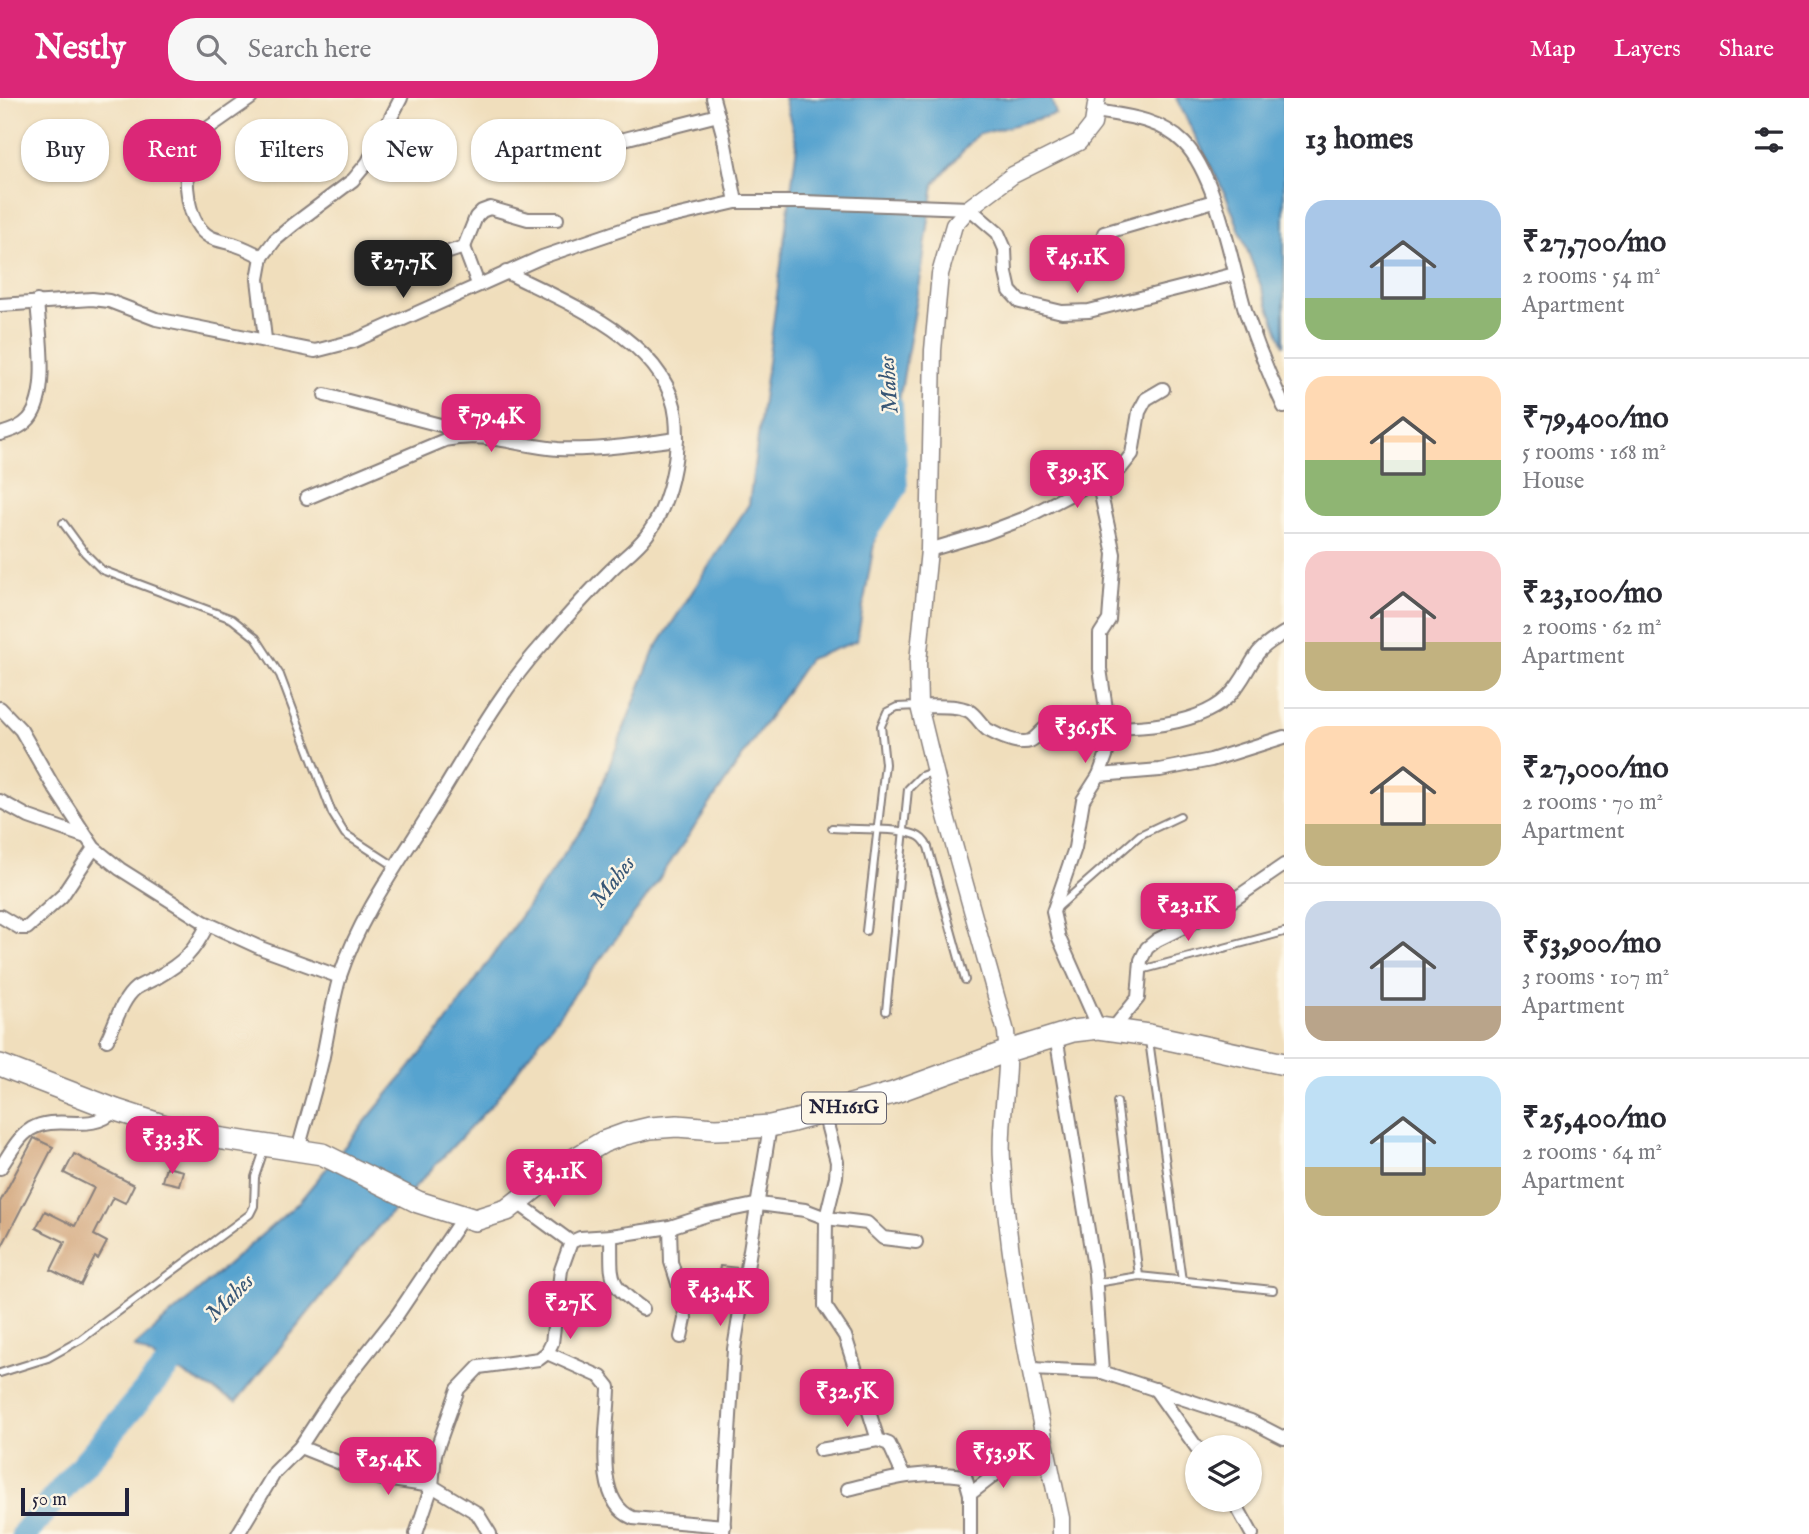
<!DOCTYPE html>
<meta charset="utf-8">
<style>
:root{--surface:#fff;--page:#f7f7f7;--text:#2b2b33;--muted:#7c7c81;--line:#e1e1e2;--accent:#db2777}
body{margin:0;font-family:"IM FELL English",serif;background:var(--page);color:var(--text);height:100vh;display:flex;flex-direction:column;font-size:26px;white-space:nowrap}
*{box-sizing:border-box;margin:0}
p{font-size:23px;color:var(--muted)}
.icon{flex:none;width:38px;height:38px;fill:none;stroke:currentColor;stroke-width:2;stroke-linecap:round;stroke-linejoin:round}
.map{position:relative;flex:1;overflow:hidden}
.side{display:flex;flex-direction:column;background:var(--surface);width:525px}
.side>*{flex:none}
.guide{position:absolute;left:21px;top:21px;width:665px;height:63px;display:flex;gap:14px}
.controls{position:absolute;left:1185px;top:1337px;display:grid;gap:14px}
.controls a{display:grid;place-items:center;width:77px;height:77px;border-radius:50%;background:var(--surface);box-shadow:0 2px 5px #0004;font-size:35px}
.scale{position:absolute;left:21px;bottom:18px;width:108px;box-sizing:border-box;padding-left:7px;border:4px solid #22223b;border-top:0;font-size:19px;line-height:24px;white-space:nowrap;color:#22223b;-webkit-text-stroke:5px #fcf5e5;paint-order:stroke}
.price{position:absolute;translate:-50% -60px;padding:0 16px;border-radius:14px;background:var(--accent);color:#fff;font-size:23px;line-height:46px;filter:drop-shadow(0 2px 4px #0008)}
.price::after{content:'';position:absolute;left:50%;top:42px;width:21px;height:16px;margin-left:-10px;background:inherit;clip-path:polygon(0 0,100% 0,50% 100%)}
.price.active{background:#222;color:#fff}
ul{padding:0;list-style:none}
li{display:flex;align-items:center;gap:21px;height:175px;padding:0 21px}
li+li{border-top:2px solid var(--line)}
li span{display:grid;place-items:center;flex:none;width:196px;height:140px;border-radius:21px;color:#555}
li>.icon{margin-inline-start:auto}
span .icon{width:84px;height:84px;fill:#fffc;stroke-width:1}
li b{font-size:30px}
h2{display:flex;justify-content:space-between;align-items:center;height:84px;padding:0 21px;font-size:30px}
.pill{padding:0 24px;border-radius:28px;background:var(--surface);box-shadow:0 2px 5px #0004;font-size:24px;line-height:63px}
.pill.active{background:var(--accent);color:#fff}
header{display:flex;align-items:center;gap:42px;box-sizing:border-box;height:98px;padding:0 35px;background:var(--accent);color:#fff}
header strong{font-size:33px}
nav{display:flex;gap:38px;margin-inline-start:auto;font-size:24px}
.search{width:490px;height:63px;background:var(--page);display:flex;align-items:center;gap:18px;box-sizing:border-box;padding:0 24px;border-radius:28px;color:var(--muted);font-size:26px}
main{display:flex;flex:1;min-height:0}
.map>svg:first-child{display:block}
</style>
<header>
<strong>Nestly</strong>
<div class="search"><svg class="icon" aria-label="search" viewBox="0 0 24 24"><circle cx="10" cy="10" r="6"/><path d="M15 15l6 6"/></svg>Search here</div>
<nav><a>Map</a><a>Layers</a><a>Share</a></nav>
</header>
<main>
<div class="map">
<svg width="1284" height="1436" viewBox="0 0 1284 1436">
<rect width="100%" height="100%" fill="#fcf5e5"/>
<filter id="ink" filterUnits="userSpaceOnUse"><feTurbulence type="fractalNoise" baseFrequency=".0143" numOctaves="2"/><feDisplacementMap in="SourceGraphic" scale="14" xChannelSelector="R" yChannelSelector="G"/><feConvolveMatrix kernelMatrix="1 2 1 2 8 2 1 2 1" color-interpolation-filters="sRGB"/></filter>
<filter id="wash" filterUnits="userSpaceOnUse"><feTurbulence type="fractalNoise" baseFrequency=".00686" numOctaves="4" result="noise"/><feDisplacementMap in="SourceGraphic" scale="28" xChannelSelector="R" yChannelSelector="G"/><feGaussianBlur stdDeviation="1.57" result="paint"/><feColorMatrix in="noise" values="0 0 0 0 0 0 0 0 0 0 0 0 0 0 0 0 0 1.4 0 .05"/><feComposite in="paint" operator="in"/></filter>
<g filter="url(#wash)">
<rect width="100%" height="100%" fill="#f0debc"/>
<g fill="#57a3cf" stroke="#3c6285" stroke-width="2">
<path d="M 784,0 L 1051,0 L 1056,16 L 977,37 L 934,86 L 921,178 L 857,543 L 809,561 L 644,803 L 494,1004 L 377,1130 L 236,1304 L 134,1249 L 298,1105 L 440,933 L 589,720 L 654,553 L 749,406 L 797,47 Z"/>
<path d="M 1176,0 L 1284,0 L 1284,248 L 1228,102 Z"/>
</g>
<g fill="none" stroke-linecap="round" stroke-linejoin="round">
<g stroke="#57a3cf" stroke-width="26">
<path d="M 860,440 L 895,389 L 890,308"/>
<path d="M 24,1436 L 191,1240"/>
</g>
</g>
<g id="blocks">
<g fill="#d0a176">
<path d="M 34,1040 L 53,1049 L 0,1152 L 0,1104 Z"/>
<path d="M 74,1056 L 134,1087 L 125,1105 L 113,1099 L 94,1137 L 107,1144 L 98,1161 L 95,1159 L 81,1187 L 51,1172 L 65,1144 L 36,1130 L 45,1113 L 75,1128 L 94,1090 L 64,1075 Z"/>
<path d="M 166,1069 L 183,1073 L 179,1087 L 162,1083 Z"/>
<path d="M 720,1168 L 738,1170 L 733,1203 L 715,1201 Z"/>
</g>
</g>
</g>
<g filter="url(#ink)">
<use href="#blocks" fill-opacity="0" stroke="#89807c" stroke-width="2"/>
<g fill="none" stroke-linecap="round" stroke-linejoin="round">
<defs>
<g id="service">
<path d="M 63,425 L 85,455 L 102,472 L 232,521 L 256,540 L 280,577 L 332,715 L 345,736 L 396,769"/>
<path d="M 832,730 C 854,732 896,729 916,737 C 922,739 925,743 928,749 L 965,882"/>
<path d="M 1057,810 L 1140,737 L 1180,718"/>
<path d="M 866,833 L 885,666 L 881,628 L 887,614 L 897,609 L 918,608"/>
<path d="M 1141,872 L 1284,834"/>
<path d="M 886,913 L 908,691 L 921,678 L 932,674"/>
<path d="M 1149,942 L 1182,1183"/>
<path d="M 1117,1004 L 1139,1178"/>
<path d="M 1096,1185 L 1139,1178 L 1273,1192"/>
<path d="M 0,1275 L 48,1260 L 80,1242 L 250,1116 L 254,1108 L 255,1079 L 264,1052"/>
</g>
<g id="minor">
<path d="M 713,0 L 723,36 L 736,104"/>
<path d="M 1095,13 C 1127,18 1160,21 1184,45 C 1217,78 1232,169 1246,215 C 1257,247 1270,279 1284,309"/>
<path d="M 201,35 L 251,0"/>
<path d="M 188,56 C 185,80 185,125 210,139 C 218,143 228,144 236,147 C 245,150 253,154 262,159"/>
<path d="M 546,61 L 718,17"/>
<path d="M 1104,135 L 1214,103"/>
<path d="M 464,149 L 478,186"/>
<path d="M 410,167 L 464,149 L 476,119 L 482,113 L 490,110 L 528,121 L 557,121"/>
<path d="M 0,207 L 92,201 L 109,203 L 156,221 L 315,253 L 354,243 L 542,159 L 636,127 L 736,104 L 803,104 L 969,110 L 998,135 L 1005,151 L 1006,175 L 1010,193 L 1020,204 L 1062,214 L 1089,213 L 1235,176"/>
<path d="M 265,241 L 258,181 L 262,159 L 275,142 L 293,127 L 353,82 L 368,64 L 401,0"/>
<path d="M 325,297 L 471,335"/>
<path d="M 0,336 C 10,333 21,330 29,321 C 50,296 39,234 37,203"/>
<path d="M 1098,383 L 1114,456 L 1109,522 L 1100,536 L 1100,571 L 1111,644 L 1099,677 L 1083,702 L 1075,750 L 1053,814 L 1059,840 L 1099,930"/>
<path d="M 307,400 L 445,342 C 486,333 518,348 558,351 C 597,353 638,346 677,341"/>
<path d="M 929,452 L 986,435 L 1023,421 L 1121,370 L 1132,356 L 1139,314 L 1146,301 L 1163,291"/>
<path d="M 919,608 C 934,609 956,606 969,613 C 976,617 981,627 988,632 C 999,638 1019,647 1030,643 C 1037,640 1040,633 1047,629 C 1099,630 1188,637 1228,599 C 1244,583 1247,570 1258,555 C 1265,546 1275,541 1284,535"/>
<path d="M 0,610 L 21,632 L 52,686 L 94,750 L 120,771 L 204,824 L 263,851 L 340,879"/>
<path d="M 1099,677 L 1160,672 L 1211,662 L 1284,639"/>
<path d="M 0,703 L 29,719 L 86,739"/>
<path d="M 0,818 L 20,830 L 27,830 L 62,798 L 94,750"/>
<path d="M 1112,932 L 1138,900 L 1141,862 L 1147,850 L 1157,842 L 1220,811 L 1284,767"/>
<path d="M 1056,938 L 1095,1175 L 1102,1274"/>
<path d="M 107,942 C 115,926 122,901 136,890 C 142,886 150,883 156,880 C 184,864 194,854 208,826"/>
<path d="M 824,1015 L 837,1064 L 836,1079 L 826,1120 L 825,1208 L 845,1238 L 878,1342 L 889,1346 L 903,1377"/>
<path d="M 298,1052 C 306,1022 315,993 322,963 C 328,935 332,905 340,878 C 360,817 400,763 434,708 C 468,653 499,595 542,547 C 563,523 585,498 608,475 C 620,462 636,452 647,437 C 670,406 680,357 676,319 C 668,243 565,204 506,174"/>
<path d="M 0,1070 C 9,1057 18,1039 31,1031 C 59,1015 89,1037 116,1012"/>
<path d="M 518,1105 L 571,1144"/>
<path d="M 670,1129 L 671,1164 L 684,1204 L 685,1221 L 681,1239"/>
<path d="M 611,1138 C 612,1182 606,1184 643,1211"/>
<path d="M 547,1255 L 601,1279 L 609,1289 C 609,1325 591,1403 633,1420 L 724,1428"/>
<path d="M 1030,1271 L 1102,1274 L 1251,1323 L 1284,1340"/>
<path d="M 1155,1291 L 1197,1350"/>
<path d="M 300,1349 L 378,1380 L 432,1388 L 477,1415 L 490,1436"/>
<path d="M 820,1352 L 878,1342"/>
<path d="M 848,1391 C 891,1381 920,1372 965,1378 L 970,1396"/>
<path d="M 1233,1402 L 1252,1436"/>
<path d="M 238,1436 L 275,1374 L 300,1349 L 336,1294 L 397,1217 L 463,1119"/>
<path d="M 416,1436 L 432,1388 L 435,1356 L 458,1291 L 479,1269 L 539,1261 L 547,1255 L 552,1245 L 561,1172 L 571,1144 L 580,1140 L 611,1138 L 670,1129 L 707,1117 L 759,1106 L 805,1112 L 826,1120 L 867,1125 L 883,1140 L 916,1144"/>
<path d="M 723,1436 L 734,1251 L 770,1028"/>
<path d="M 970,1436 L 970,1396 L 1005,1369 L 1020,1344"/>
</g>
<path id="tertiary" d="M 1061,1436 L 1061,1420 C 1036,1302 1009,1183 1002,1062 C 999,1019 1011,977 1006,934 L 944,711 L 919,608 L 918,564 L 929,452 L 933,252 L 940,176 L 954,127 L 969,110 L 1013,77 L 1079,44 L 1093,26 L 1097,0"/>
<path id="trunk" d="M 0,967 L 116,1012 L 190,1036 L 322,1056 L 418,1104 L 475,1122 L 507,1112 L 563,1068 L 603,1044 L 625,1036 L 650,1030 L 677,1028 L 715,1031 L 741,1030 L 770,1028 L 793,1023 L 893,995 L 1008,953 L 1073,933 L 1099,930 L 1149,937 L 1284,966"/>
</defs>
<use href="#service" stroke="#89807c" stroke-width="10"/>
<use href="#minor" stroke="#89807c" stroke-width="16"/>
<use href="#tertiary" stroke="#89807c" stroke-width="19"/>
<use href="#trunk" stroke="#89807c" stroke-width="24"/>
<use href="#service" stroke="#fff" stroke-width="6"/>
<use href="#minor" stroke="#fff" stroke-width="12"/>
<use href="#tertiary" stroke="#fff" stroke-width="16"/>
<use href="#trunk" stroke="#fff" stroke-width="21"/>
</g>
</g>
<g text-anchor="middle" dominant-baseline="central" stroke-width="5" stroke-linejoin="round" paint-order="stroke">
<rect fill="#fcf5e5" stroke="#63616e" stroke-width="2" x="802" y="994.5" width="84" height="31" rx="5"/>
<g font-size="19" font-weight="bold" fill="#22223b">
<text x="844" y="1010">NH161G</text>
</g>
<g font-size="23" font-style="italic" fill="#375676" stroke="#fcf5e5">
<text transform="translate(889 287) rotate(-94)">Mahes</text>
<text transform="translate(613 784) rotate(-52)">Mahes</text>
<text transform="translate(230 1200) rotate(-45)">Mahes</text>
</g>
</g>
</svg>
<div class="controls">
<a><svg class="icon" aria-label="layers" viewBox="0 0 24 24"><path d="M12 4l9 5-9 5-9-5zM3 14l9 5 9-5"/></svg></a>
</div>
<div class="scale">50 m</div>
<b class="price" style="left:1077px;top:197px">₹45.1K</b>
<b class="price active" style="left:403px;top:202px">₹27.7K</b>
<b class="price" style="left:491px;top:356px">₹79.4K</b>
<b class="price" style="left:1077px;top:412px">₹39.3K</b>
<b class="price" style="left:1085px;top:667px">₹36.5K</b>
<b class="price" style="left:1188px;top:845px">₹23.1K</b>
<b class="price" style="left:172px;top:1078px">₹33.3K</b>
<b class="price" style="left:554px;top:1111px">₹34.1K</b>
<b class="price" style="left:720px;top:1230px">₹43.4K</b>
<b class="price" style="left:570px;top:1243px">₹27K</b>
<b class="price" style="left:847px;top:1331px">₹32.5K</b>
<b class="price" style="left:1003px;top:1392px">₹53.9K</b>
<b class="price" style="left:388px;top:1399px">₹25.4K</b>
<div class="guide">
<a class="pill">Buy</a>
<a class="pill active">Rent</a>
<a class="pill">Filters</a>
<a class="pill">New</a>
<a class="pill">Apartment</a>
</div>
</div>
<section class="side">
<h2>13 homes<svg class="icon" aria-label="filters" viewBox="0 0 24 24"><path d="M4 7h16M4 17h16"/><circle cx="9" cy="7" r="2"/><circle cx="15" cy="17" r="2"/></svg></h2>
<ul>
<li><span style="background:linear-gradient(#a9c7e8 70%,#8fb573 0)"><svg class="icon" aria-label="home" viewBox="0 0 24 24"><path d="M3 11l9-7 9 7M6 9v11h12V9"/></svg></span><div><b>₹27,700/mo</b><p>2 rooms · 54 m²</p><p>Apartment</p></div></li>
<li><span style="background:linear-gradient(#ffd9b3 60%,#8fb573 0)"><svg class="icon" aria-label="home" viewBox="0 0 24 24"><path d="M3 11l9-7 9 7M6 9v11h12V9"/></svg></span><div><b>₹79,400/mo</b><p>5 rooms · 168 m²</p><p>House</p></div></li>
<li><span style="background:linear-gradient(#f6c9c9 65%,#c2b280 0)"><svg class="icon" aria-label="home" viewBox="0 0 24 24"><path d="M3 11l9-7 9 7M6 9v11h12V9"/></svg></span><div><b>₹23,100/mo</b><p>2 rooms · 62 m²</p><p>Apartment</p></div></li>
<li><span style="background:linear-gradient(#ffd9b3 70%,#c2b280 0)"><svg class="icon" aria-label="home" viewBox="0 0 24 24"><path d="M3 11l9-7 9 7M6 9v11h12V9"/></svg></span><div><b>₹27,000/mo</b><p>2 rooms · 70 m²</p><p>Apartment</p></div></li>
<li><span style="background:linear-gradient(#c9d6e8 75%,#b9a48a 0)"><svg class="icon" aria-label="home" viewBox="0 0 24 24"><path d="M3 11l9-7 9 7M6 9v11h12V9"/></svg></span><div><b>₹53,900/mo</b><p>3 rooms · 107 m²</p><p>Apartment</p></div></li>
<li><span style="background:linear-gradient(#bfe0f5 65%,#c2b280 0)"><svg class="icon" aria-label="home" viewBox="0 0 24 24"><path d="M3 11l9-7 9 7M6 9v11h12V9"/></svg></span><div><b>₹25,400/mo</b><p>2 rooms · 64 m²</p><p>Apartment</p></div></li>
</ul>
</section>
</main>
